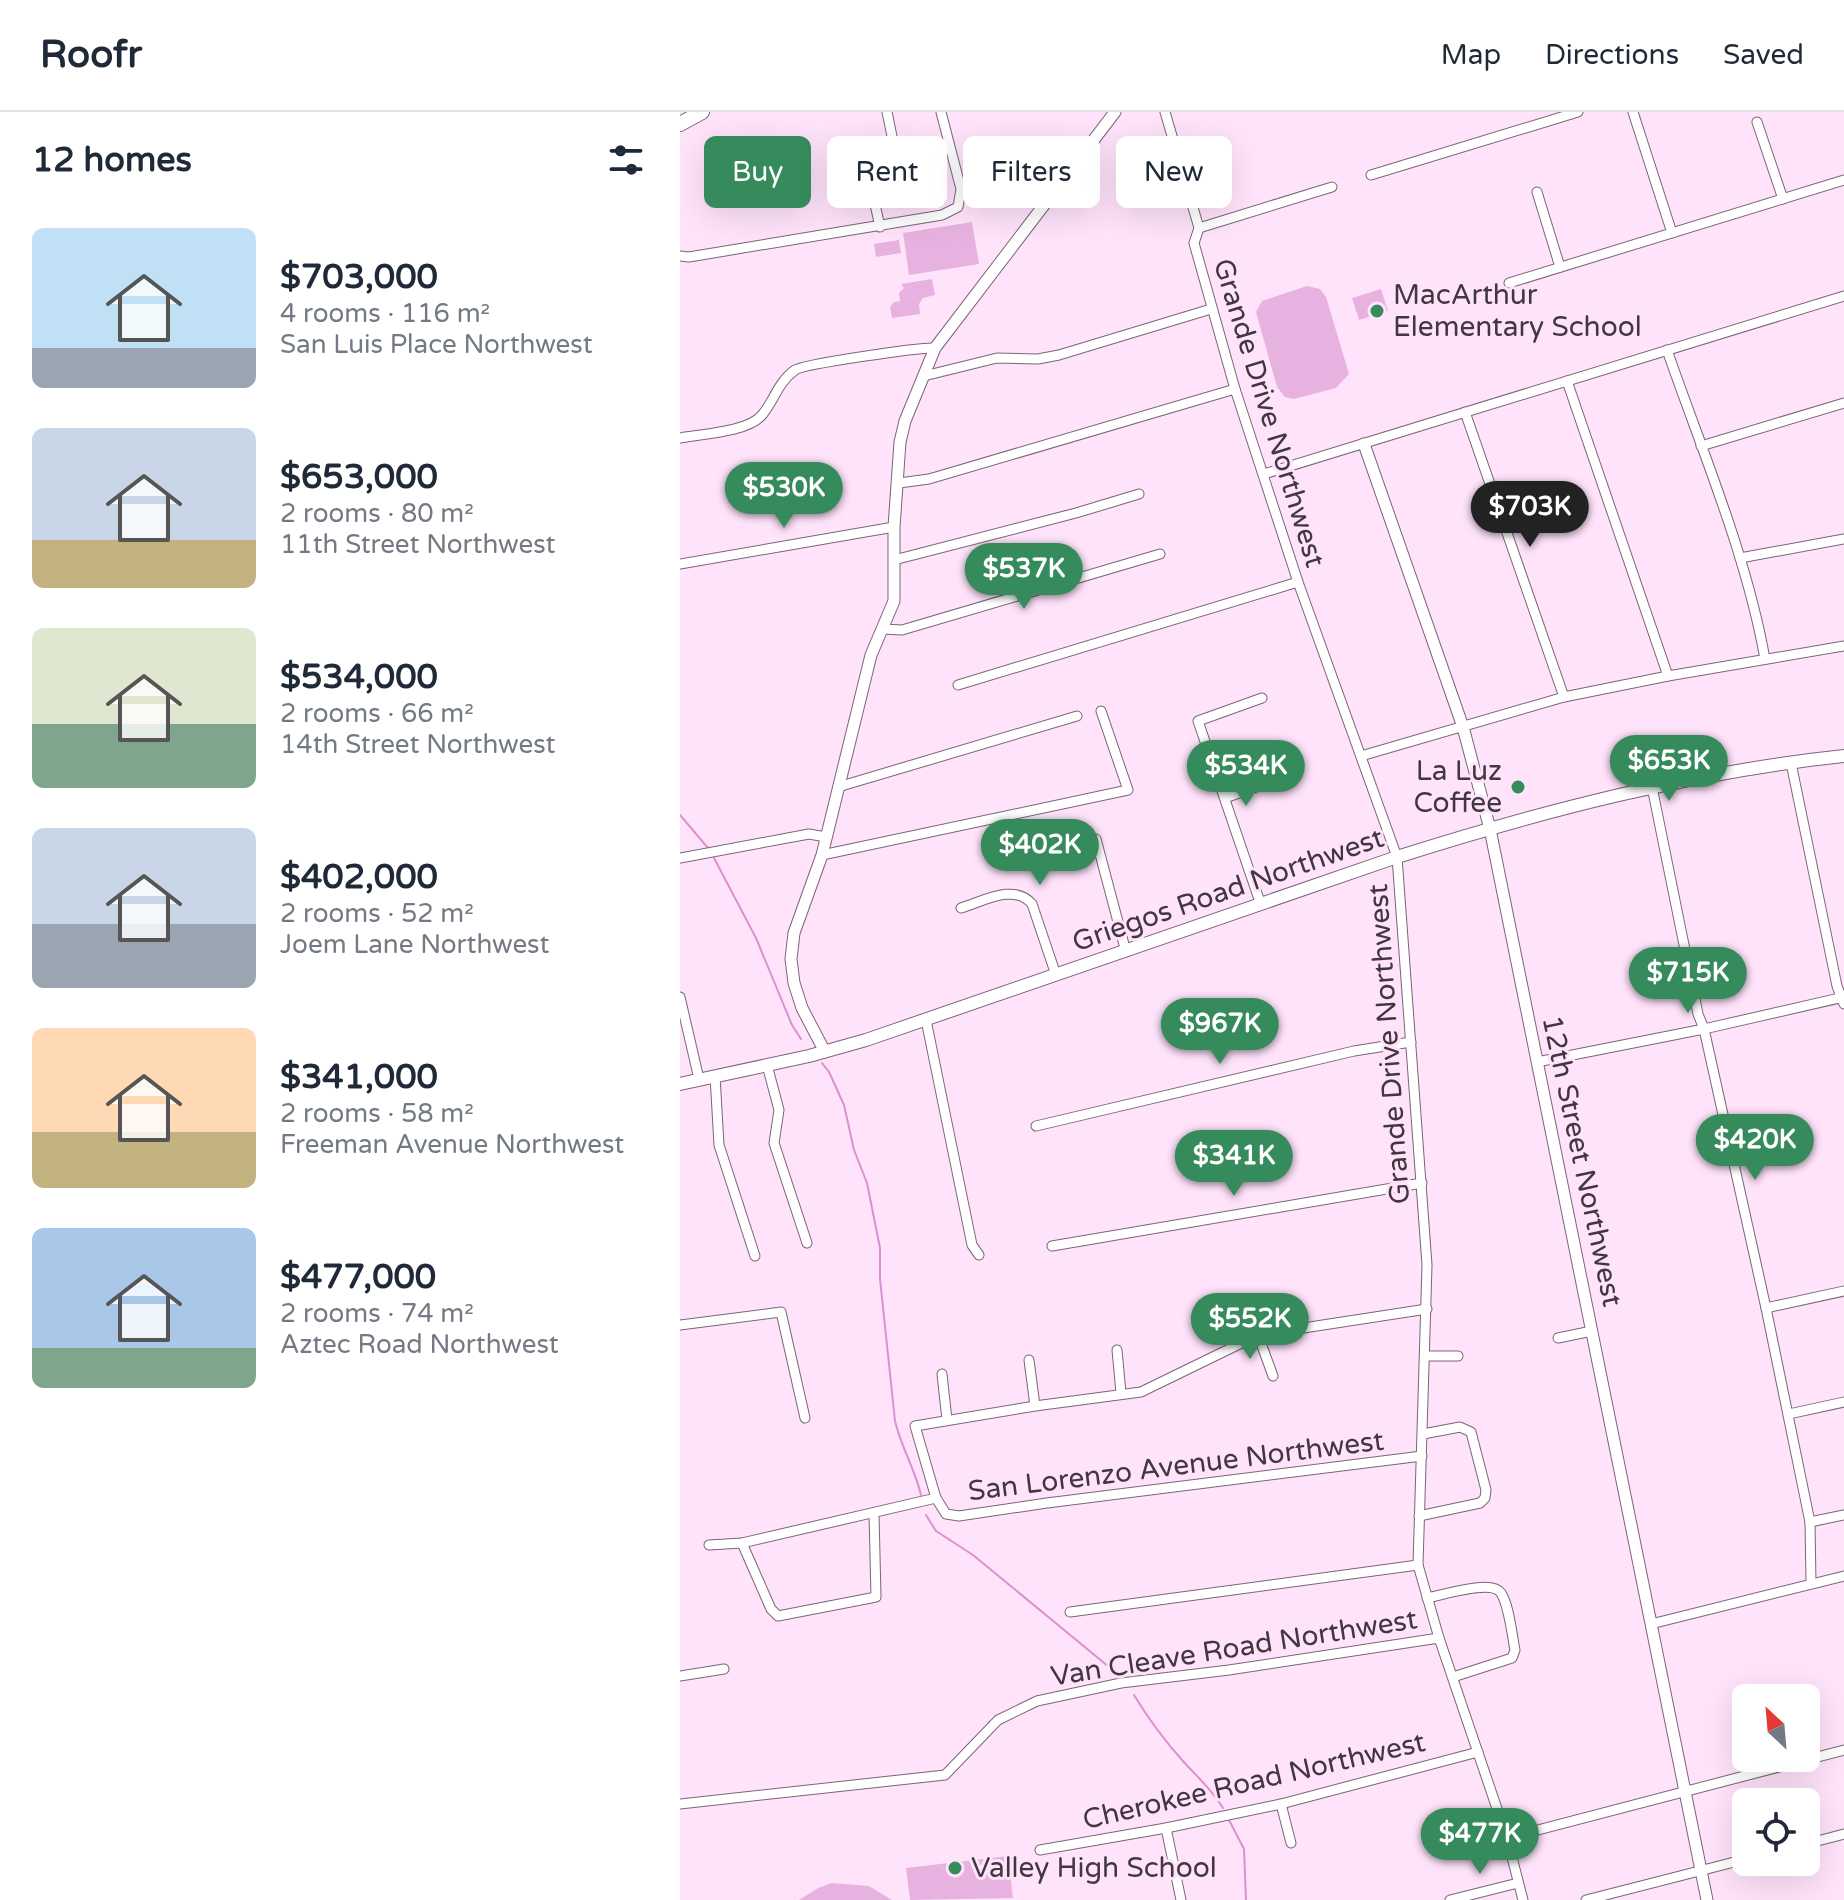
<!DOCTYPE html>
<meta charset="utf-8">
<style>
:root{--surface:#fff;--page:#f2f2f3;--text:#1f2937;--muted:#747a83;--line:#e0e1e3;--accent:#368b5d}
body{margin:0;font-family:"Varela Round",sans-serif;background:var(--page);color:var(--text);height:100vh;display:flex;flex-direction:column;font-size:30px;white-space:nowrap}
*{box-sizing:border-box;margin:0}
p{font-size:26px;color:var(--muted)}
.icon{flex:none;width:44px;height:44px;fill:none;stroke:currentColor;stroke-width:2;stroke-linecap:round;stroke-linejoin:round}
.map{position:relative;flex:1;overflow:hidden}
.details{display:flex;flex-direction:column;background:var(--surface);width:680px}
.details>*{flex:none}
.hud{position:absolute;left:24px;top:24px;width:760px;height:72px;display:flex;gap:16px}
.needle{width:52px;rotate:334deg}
.controls{position:absolute;left:1052px;top:1572px;display:grid;gap:16px}
.controls a{display:grid;place-items:center;width:88px;height:88px;border-radius:12px;background:var(--surface);box-shadow:0 8px 32px #0002;font-size:40px}
.price{position:absolute;translate:-50% -68px;padding:0 18px;border-radius:28px;background:var(--accent);color:#fff;font-size:26px;line-height:52px;filter:drop-shadow(0 2px 4px #0008)}
.price::after{content:'';position:absolute;left:50%;top:48px;width:24px;height:18px;margin-left:-12px;background:inherit;clip-path:polygon(0 0,100% 0,50% 100%)}
.price.on{background:#222;color:#fff}
ul{padding:0;list-style:none}
li{display:flex;align-items:center;gap:24px;height:200px;padding:0 32px}
li span{display:grid;place-items:center;flex:none;width:224px;height:160px;border-radius:12px;color:#555}
li>.icon{margin-inline-start:auto}
span .icon{width:96px;height:96px;fill:#fffc;stroke-width:1}
li b{font-size:34px}
h2{display:flex;justify-content:space-between;align-items:center;height:96px;padding:0 32px;font-size:34px}
.pill{padding:0 28px;border-radius:12px;background:var(--surface);box-shadow:0 8px 32px #0002;font-size:28px;line-height:72px}
.pill.on{background:var(--accent);color:#fff}
header{display:flex;align-items:center;gap:48px;box-sizing:border-box;height:112px;padding:0 40px;background:var(--surface);border-bottom:2px solid var(--line)}
header strong{font-size:38px}
nav{display:flex;gap:44px;margin-inline-start:auto;font-size:28px}
main{display:flex;flex:1;min-height:0}
.map>svg:first-child{display:block}
</style>
<header>
<strong>Roofr</strong>
<nav><a>Map</a><a>Directions</a><a>Saved</a></nav>
</header>
<main>
<section class="details">
<h2>12 homes<svg class="icon" aria-label="filters" viewBox="0 0 24 24"><path d="M4 7h16M4 17h16"/><circle cx="9" cy="7" r="2"/><circle cx="15" cy="17" r="2"/></svg></h2>
<ul>
<li><span style="background:linear-gradient(#bfe0f5 75%,#9aa5b1 0)"><svg class="icon" aria-label="home" viewBox="0 0 24 24"><path d="M3 11l9-7 9 7M6 9v11h12V9"/></svg></span><div><b>$703,000</b><p>4 rooms · 116 m²</p><p>San Luis Place Northwest</p></div></li>
<li><span style="background:linear-gradient(#c9d6e8 70%,#c2b280 0)"><svg class="icon" aria-label="home" viewBox="0 0 24 24"><path d="M3 11l9-7 9 7M6 9v11h12V9"/></svg></span><div><b>$653,000</b><p>2 rooms · 80 m²</p><p>11th Street Northwest</p></div></li>
<li><span style="background:linear-gradient(#dfe7d0 60%,#7fa58c 0)"><svg class="icon" aria-label="home" viewBox="0 0 24 24"><path d="M3 11l9-7 9 7M6 9v11h12V9"/></svg></span><div><b>$534,000</b><p>2 rooms · 66 m²</p><p>14th Street Northwest</p></div></li>
<li><span style="background:linear-gradient(#c9d6e8 60%,#9aa5b1 0)"><svg class="icon" aria-label="home" viewBox="0 0 24 24"><path d="M3 11l9-7 9 7M6 9v11h12V9"/></svg></span><div><b>$402,000</b><p>2 rooms · 52 m²</p><p>Joem Lane Northwest</p></div></li>
<li><span style="background:linear-gradient(#ffd9b3 65%,#c2b280 0)"><svg class="icon" aria-label="home" viewBox="0 0 24 24"><path d="M3 11l9-7 9 7M6 9v11h12V9"/></svg></span><div><b>$341,000</b><p>2 rooms · 58 m²</p><p>Freeman Avenue Northwest</p></div></li>
<li><span style="background:linear-gradient(#a9c7e8 75%,#7fa58c 0)"><svg class="icon" aria-label="home" viewBox="0 0 24 24"><path d="M3 11l9-7 9 7M6 9v11h12V9"/></svg></span><div><b>$477,000</b><p>2 rooms · 74 m²</p><p>Aztec Road Northwest</p></div></li>
</ul>
</section>
<div class="map">
<svg width="1164" height="1788" viewBox="0 0 1164 1788">
<rect width="100%" height="100%" fill="#ffe3fb"/>
<g fill="#e7b2e0">
<path d="M 292,110 L 299,152 L 229,163 L 223,121 Z"/>
<path d="M 219,128 L 221,141 L 196,145 L 194,132 Z"/>
<path d="M 252,167 L 255,183 L 243,186 L 239,192 L 240,202 L 212,206 L 210,195 L 214,190 L 220,189 L 219,181 L 224,176 L 221,172 Z"/>
<path d="M 627,174 L 640,177 L 646,185 L 669,262 L 656,276 L 614,287 L 605,285 L 597,275 L 576,200 L 582,189 Z"/>
<path d="M 701,177 L 708,199 L 679,208 L 672,186 Z"/>
<path d="M 328,1744 L 333,1786 L 230,1788 L 226,1756 Z"/>
<path d="M 152,1771 L 189,1774 L 212,1788 L 119,1788 L 138,1776 Z"/>
</g>
<g fill="none" stroke-linecap="round" stroke-linejoin="round">
<g stroke="#da91d2" stroke-width="2">
<path d="M 0,703 L 28,736"/>
<path d="M 34,746 L 76,826 L 112,913 L 121,927"/>
<path d="M 142,951 L 149,960 L 164,993 L 174,1038 L 187,1071 L 200,1136 L 200,1167 L 215,1309 C 221,1335 235,1357 241,1383"/>
<path d="M 246,1403 L 256,1419 L 293,1443 L 429,1555"/>
<path d="M 454,1583 C 468,1606 484,1628 502,1648 C 516,1664 532,1677 543,1696"/>
<path d="M 549,1708 L 564,1737 L 566,1788"/>
</g>
<defs>
<g id="minor">
<path d="M 485,0 L 519,116 L 514,131 L 555,277 L 618,470 L 717,745 L 747,1153 L 738,1453 L 759,1526 L 827,1726 L 843,1788"/>
<path d="M 953,0 L 992,121"/>
<path d="M 1077,10 L 1103,87"/>
<path d="M 691,63 L 898,0"/>
<path d="M 857,80 L 880,155"/>
<path d="M 509,82 L 546,71"/>
<path d="M 200,115 L 184,42 L 214,34 L 207,0"/>
<path d="M 519,116 L 652,75"/>
<path d="M 0,144 L 9,145 L 262,103 L 278,95 L 281,77 L 261,0"/>
<path d="M 829,171 L 1164,68"/>
<path d="M 987,238 C 1022,339 1066,441 1085,547"/>
<path d="M 244,264 L 317,246 L 358,247 L 379,243 L 531,197"/>
<path d="M 887,269 L 988,564"/>
<path d="M 785,300 L 884,585"/>
<path d="M 0,326 C 22,322 68,320 82,303 C 94,289 98,270 115,258 C 124,252 241,235 255,236"/>
<path d="M 1021,334 L 1164,291"/>
<path d="M 584,362 L 1164,184"/>
<path d="M 219,371 L 249,367 L 555,277"/>
<path d="M 1060,446 L 1164,427"/>
<path d="M 214,448 L 396,401 L 459,382"/>
<path d="M 0,452 L 214,415"/>
<path d="M 202,517 L 222,518 L 480,442"/>
<path d="M 278,573 L 618,470"/>
<path d="M 681,644 L 884,585 L 988,564 L 1164,534"/>
<path d="M 1111,651 L 1157,874 L 1164,892"/>
<path d="M 158,675 L 397,604"/>
<path d="M 972,675 L 1018,902 L 1024,917 L 1086,1196 L 1130,1410 L 1131,1471"/>
<path d="M 545,686 L 609,663"/>
<path d="M 416,727 L 446,840"/>
<path d="M 142,743 L 448,678 L 421,599"/>
<path d="M 0,746 L 129,722 L 146,725"/>
<path d="M 581,793 L 518,609 L 582,586"/>
<path d="M 281,796 C 304,789 334,771 352,792 L 376,863"/>
<path d="M 0,885 L 19,967"/>
<path d="M 246,908 L 292,1133 L 299,1143"/>
<path d="M 857,950 L 1024,917 L 1164,885"/>
<path d="M 87,953 L 99,998 L 94,1031 L 127,1131"/>
<path d="M 35,964 L 39,1033 L 75,1144"/>
<path d="M 356,1014 L 674,939 L 731,930"/>
<path d="M 372,1134 L 742,1071"/>
<path d="M 1086,1196 L 1164,1179"/>
<path d="M 0,1213 L 101,1200 L 125,1306"/>
<path d="M 578,1223 L 593,1264"/>
<path d="M 878,1226 L 912,1219"/>
<path d="M 437,1238 L 441,1281"/>
<path d="M 746,1244 L 778,1244"/>
<path d="M 349,1248 L 355,1294"/>
<path d="M 262,1262 L 267,1308"/>
<path d="M 1109,1302 L 1164,1290"/>
<path d="M 256,1386 L 235,1314 L 355,1294 L 461,1280 L 578,1223 L 747,1197"/>
<path d="M 739,1404 L 800,1391 L 805,1386 L 806,1378 L 791,1320 L 780,1315 L 743,1322"/>
<path d="M 1130,1410 L 1164,1403"/>
<path d="M 62,1431 L 91,1497 L 98,1504 L 196,1485 L 194,1402"/>
<path d="M 29,1433 L 62,1431 L 256,1386 L 266,1402 L 279,1404 L 367,1391 L 742,1344"/>
<path d="M 747,1486 C 763,1483 812,1467 821,1481 C 829,1493 832,1523 835,1538 L 832,1546 L 773,1565"/>
<path d="M 390,1500 L 738,1453"/>
<path d="M 971,1512 L 1164,1464"/>
<path d="M 0,1564 L 44,1557"/>
<path d="M 0,1692 L 265,1663 L 318,1608 L 357,1589 L 441,1571 L 549,1558 L 759,1526"/>
<path d="M 601,1692 L 611,1731"/>
<path d="M 486,1716 L 501,1788"/>
<path d="M 827,1726 L 1164,1638"/>
<path d="M 1126,1732 L 1164,1722"/>
<path d="M 360,1738 L 486,1716 L 601,1692 L 798,1640"/>
<path d="M 770,1788 L 838,1771"/>
<path d="M 906,1788 L 1066,1747"/>
</g>
<g id="tertiary">
<path d="M 684,332 L 783,615 L 810,717 L 1027,1788"/>
<path d="M 145,940 L 122,896 L 114,871 L 111,847 L 114,821 L 142,743 L 191,543 L 214,489 L 214,415 L 220,330 L 225,309 L 255,236 L 435,0"/>
</g>
<path id="secondary" d="M 0,972 L 129,944 L 186,928 L 717,745 C 862,699 1012,660 1164,644"/>
<path id="primary" d="M 0,12 L 22,0"/>
</defs>
<use href="#minor" stroke="#7c6479" stroke-width="11"/>
<use href="#tertiary" stroke="#7c6479" stroke-width="13"/>
<use href="#secondary" stroke="#7c6479" stroke-width="14"/>
<use href="#primary" stroke="#7c6479" stroke-width="16"/>
<use href="#minor" stroke="#fff" stroke-width="9"/>
<use href="#tertiary" stroke="#fff" stroke-width="11"/>
<use href="#secondary" stroke="#fff" stroke-width="12"/>
<use href="#primary" stroke="#fff" stroke-width="14"/>
</g>
<g fill="#368b5d" stroke="#ffe3fb" stroke-width="3">
<circle cx="697" cy="199" r="8"/>
<circle cx="838" cy="675" r="8"/>
<circle cx="275" cy="1756" r="8"/>
</g>
<g text-anchor="middle" dominant-baseline="central" stroke-width="6" stroke-linejoin="round" paint-order="stroke">
<g font-size="28" fill="#413740" stroke="#ffe3fb" text-anchor="start">
<text x="713" y="183">MacArthur<tspan x="713" dy="32">Elementary School</tspan></text>
<text x="822" y="659" text-anchor="end">La Luz<tspan x="822" dy="32">Coffee</tspan></text>
<text x="291" y="1756">Valley High School</text>
</g>
<g font-size="28" fill="#413740" stroke="#ffe3fb">
<text transform="translate(589 301) rotate(73)">Grande Drive Northwest</text>
<text transform="translate(548 778) rotate(-19)">Griegos Road Northwest</text>
<text transform="translate(709 932) rotate(-94)">Grande Drive Northwest</text>
<text transform="translate(902 1049) rotate(78)">12th Street Northwest</text>
<text transform="translate(496 1354) rotate(-7)">San Lorenzo Avenue Northwest</text>
<text transform="translate(554 1536) rotate(-9)">Van Cleave Road Northwest</text>
<text transform="translate(574 1669) rotate(-13)">Cherokee Road Northwest</text>
</g>
</g>
</svg>
<div class="controls">
<a><svg class="needle" viewBox="-14 -14 28 28"><path d="M0-13l5 13h-10z" fill="#e53935"/><path d="M0 13l5-13h-10z" fill="#747a83"/></svg></a>
<a><svg class="icon" aria-label="locate" viewBox="0 0 24 24"><circle cx="12" cy="12" r="6"/><path d="M12 2v4M12 18v4M2 12h4M18 12h4"/></svg></a>
</div>
<b class="price" style="left:104px;top:418px">$530K</b>
<b class="price on" style="left:850px;top:437px">$703K</b>
<b class="price" style="left:344px;top:499px">$537K</b>
<b class="price" style="left:989px;top:691px">$653K</b>
<b class="price" style="left:566px;top:696px">$534K</b>
<b class="price" style="left:360px;top:775px">$402K</b>
<b class="price" style="left:1008px;top:903px">$715K</b>
<b class="price" style="left:540px;top:954px">$967K</b>
<b class="price" style="left:1075px;top:1070px">$420K</b>
<b class="price" style="left:554px;top:1086px">$341K</b>
<b class="price" style="left:570px;top:1249px">$552K</b>
<b class="price" style="left:800px;top:1764px">$477K</b>
<div class="hud">
<a class="pill on">Buy</a>
<a class="pill">Rent</a>
<a class="pill">Filters</a>
<a class="pill">New</a>
</div>
</div>
</main>
